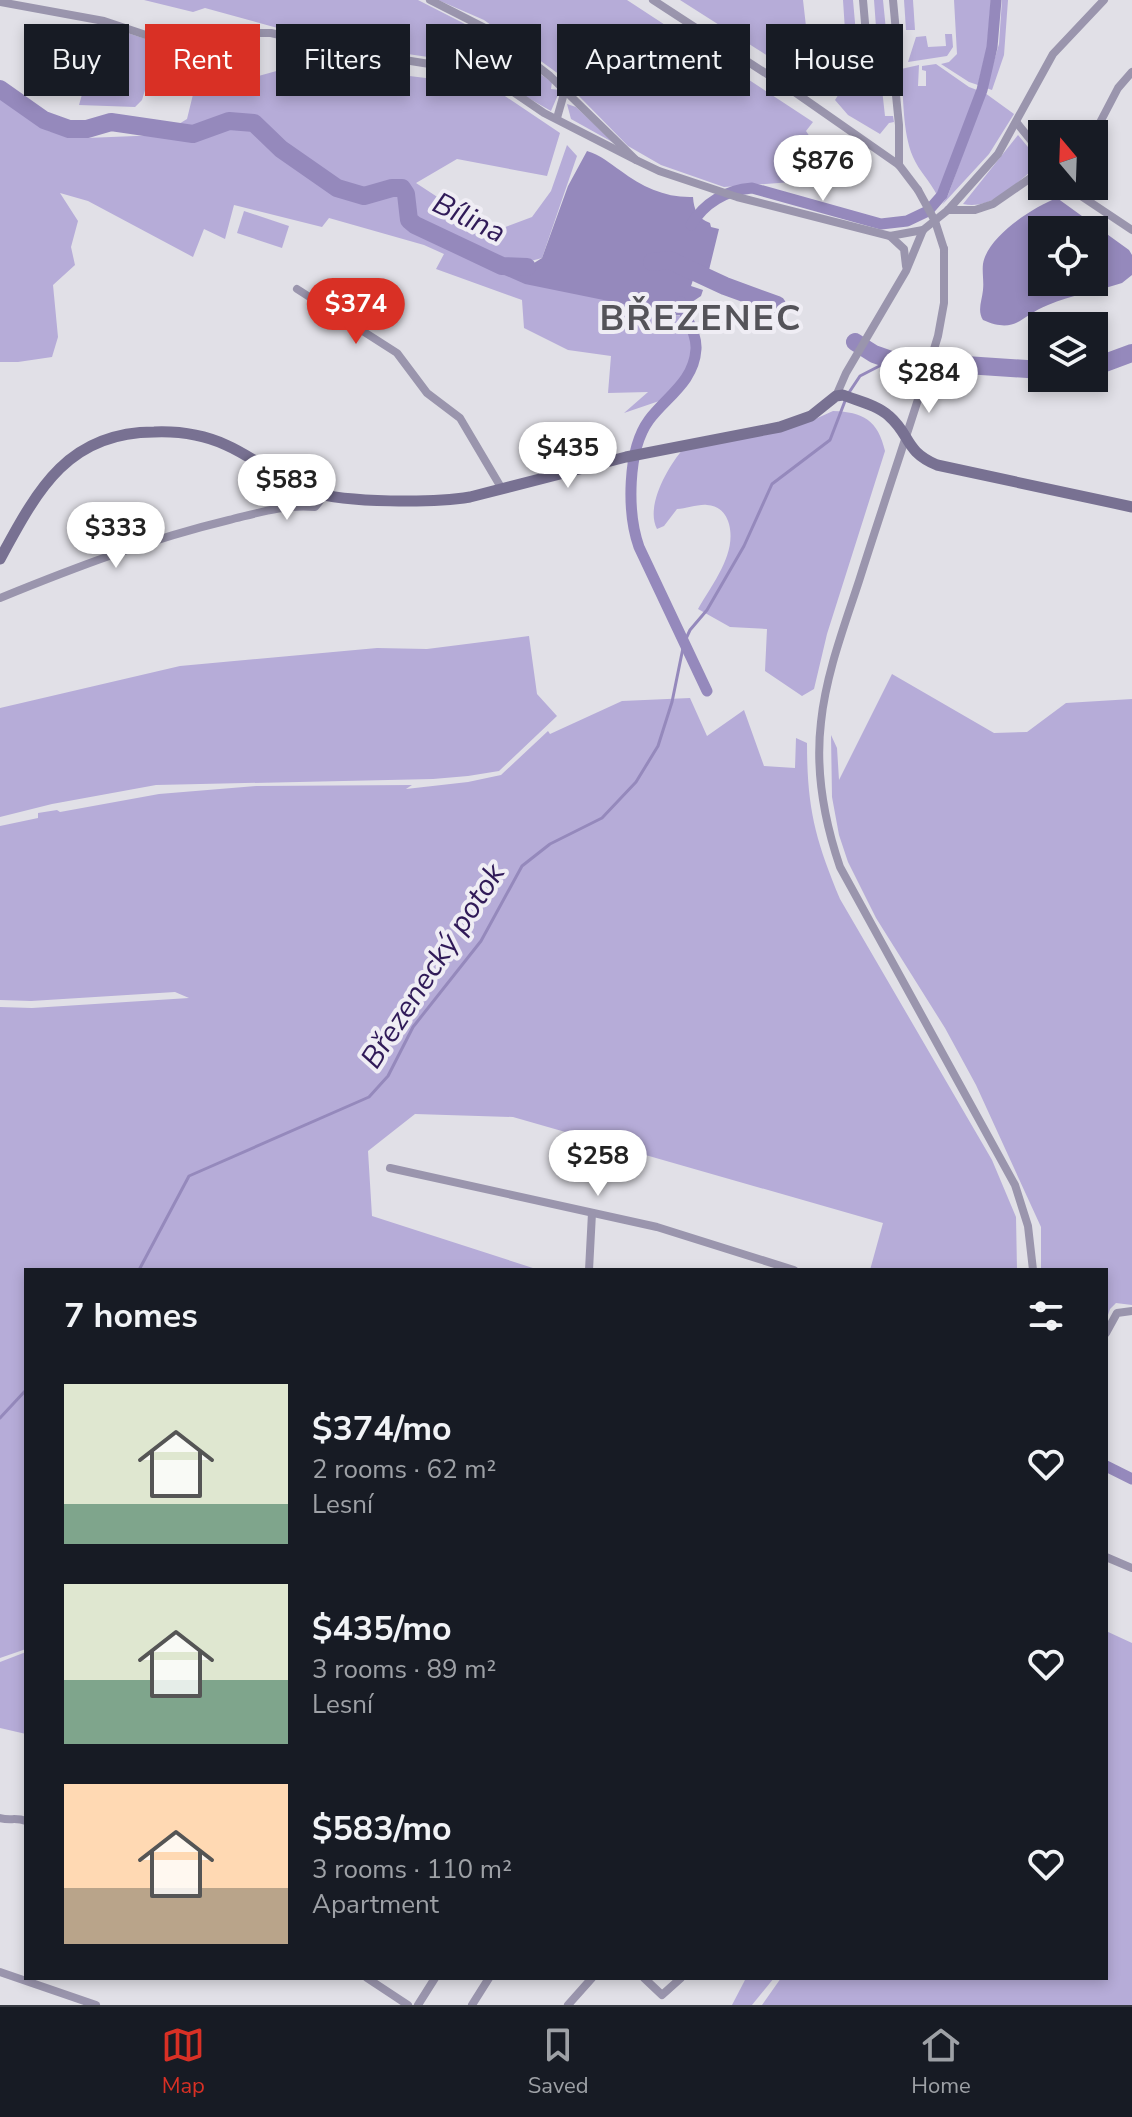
<!DOCTYPE html>
<meta charset="utf-8">
<style>
:root{--surface:#171b24;--page:#242831;--text:#f1f3f6;--muted:#9ea1a6;--line:#363941;--accent:#d93025}
body{margin:0;font-family:"Nunito Sans",sans-serif;background:var(--page);color:var(--text);height:100vh;display:flex;flex-direction:column;font-size:30px;white-space:nowrap}
*{box-sizing:border-box;margin:0}
p{font-size:26px;color:var(--muted)}
.icon{flex:none;width:44px;height:44px;fill:none;stroke:currentColor;stroke-width:2;stroke-linecap:round;stroke-linejoin:round}
.map{position:relative;flex:1;overflow:hidden}
.side{position:absolute;left:24px;top:1268px;width:1084px;height:712px;display:flex;flex-direction:column;background:var(--surface);border-radius:0px;box-shadow:0 4px 12px #0003}
.side>*{flex:none}
.top-card{position:absolute;left:24px;top:24px;width:1084px;height:72px;display:flex;gap:16px}
.needle{width:52px;rotate:341deg}
.buttons{position:absolute;left:1028px;top:120px;display:grid;gap:16px}
.buttons a{display:grid;place-items:center;width:80px;height:80px;border-radius:0px;background:var(--surface);box-shadow:0 4px 12px #0003;font-size:40px}
.price{position:absolute;translate:-50% -68px;padding:0 18px;border-radius:28px;background:#fff;color:#222;font-size:26px;line-height:52px;filter:drop-shadow(0 2px 4px #0008)}
.price::after{content:'';position:absolute;left:50%;top:48px;width:24px;height:18px;margin-left:-12px;background:inherit;clip-path:polygon(0 0,100% 0,50% 100%)}
.price.on{background:var(--accent);color:#fff}
ul{padding:0;list-style:none}
li{display:flex;align-items:center;gap:24px;height:200px;padding:0 40px}
li span{display:grid;place-items:center;flex:none;width:224px;height:160px;border-radius:0px;color:#555}
li>.icon{margin-inline-start:auto}
span .icon{width:96px;height:96px;fill:#fffc;stroke-width:1}
li b{font-size:34px}
h2{display:flex;justify-content:space-between;align-items:center;height:96px;padding:0 40px;font-size:34px}
.chip{padding:0 28px;border-radius:0px;background:var(--surface);box-shadow:0 4px 12px #0003;font-size:28px;line-height:72px}
.chip.on{background:var(--accent);color:#fff}
.menu{display:flex;justify-content:space-around;align-items:center;height:112px;border-top:2px solid var(--line);background:var(--surface);font-size:22px;color:var(--muted)}
.menu a{display:grid;justify-items:center;gap:4px}
.menu .on{color:var(--accent)}
.map>svg:first-child{display:block}
</style>
<div class="map">
<svg width="1132" height="2005" viewBox="0 0 1132 2005">
<rect width="100%" height="100%" fill="#e1e0e7"/>
<g fill="#b6acd8">
<path d="M 144,0 L 418,0 L 465,24 L 552,82 L 551,89 L 560,90 L 551,111 L 476,68 L 435,58 L 332,43 L 205,8 L 193,12 Z"/>
<path d="M 438,0 L 627,0 L 813,122 L 806,131 L 812,140 L 810,166 L 792,182 L 724,187 L 661,165 L 628,146 L 574,91 L 584,78 L 560,75 L 484,20 Z"/>
<path d="M 680,0 L 803,0 L 807,35 L 820,50 L 805,75 L 793,72 Z"/>
<path d="M 843,0 L 853,0 L 856,34 L 860,34 L 860,39 L 851,47 L 846,46 Z"/>
<path d="M 874,0 L 883,0 L 886,30 L 869,32 L 869,29 L 876,27 Z"/>
<path d="M 904,0 L 913,0 L 915,30 L 906,30 Z"/>
<path d="M 954,0 L 991,0 L 987,47 L 978,85 L 969,82 L 941,64 L 949,62 L 957,54 Z"/>
<path d="M 1002,0 L 1008,0 L 1004,55 L 992,90 L 986,88 L 999,44 Z"/>
<path d="M 841,25 L 843,51 C 828,50 814,44 811,28 L 820,27 L 822,39 L 839,38 L 838,27 Z"/>
<path d="M 115,29 L 149,40 L 146,52 L 156,54 L 142,100 L 135,107 L 79,105 L 83,91 L 86,92 L 103,35 Z"/>
<path d="M 945,34 L 952,34 L 953,47 L 947,56 L 908,62 L 916,37 L 926,36 L 928,47 L 946,46 Z"/>
<path d="M 824,52 C 834,55 846,54 849,66 L 832,92 L 808,77 Z"/>
<path d="M 354,53 L 373,56 L 368,71 L 459,82 L 496,90 L 560,133 L 547,176 L 457,159 L 416,183 L 474,221 L 500,229 L 532,217 L 551,191 L 567,145 L 577,156 L 542,258 L 527,262 L 646,313 L 663,316 L 683,316 L 691,332 L 694,348 L 684,378 L 668,398 L 624,413 L 648,392 L 608,393 L 611,356 L 568,350 L 524,328 L 522,300 L 436,269 L 444,254 L 424,245 L 329,218 L 322,227 L 234,205 L 225,239 L 204,229 L 193,257 L 88,201 L 60,193 L 78,221 L 71,247 L 75,265 L 53,285 L 58,337 L 52,357 L 18,362 L 0,362 L 0,96 L 48,131 L 86,138 L 161,135 L 187,119 L 198,74 L 211,86 L 234,82 L 248,89 L 248,79 L 316,60 L 347,64 Z"/>
<path d="M 868,53 L 864,60 L 879,70 L 884,65 L 888,68 L 880,71 L 885,116 L 893,116 L 894,122 L 889,123 L 880,134 L 848,115 L 835,100 L 854,71 L 855,58 Z"/>
<path d="M 936,64 L 969,87 L 977,90 L 937,195 C 930,181 919,171 913,157 C 902,131 904,97 901,69 L 919,65 L 918,86 L 926,86 L 926,71 L 922,70 L 922,66 Z"/>
<path d="M 985,93 L 1014,114 L 989,154 L 942,205 L 948,195 Z"/>
<path d="M 567,104 L 576,107 L 614,143 L 571,119 Z"/>
<path d="M 1018,135 L 1038,159 L 1036,167 C 1016,183 991,211 963,204 Z"/>
<path d="M 244,211 L 289,226 L 282,248 L 237,233 Z"/>
<path d="M 833,411 C 863,412 878,420 885,451 L 827,634 L 814,689 L 802,696 L 765,671 L 767,629 L 730,627 L 698,609 C 712,584 737,554 729,524 C 726,513 719,506 707,505 C 698,504 686,509 677,509 L 664,526 L 657,529 C 645,506 668,467 683,449 L 813,420 Z"/>
<path d="M 529,636 L 537,694 L 557,716 L 499,771 L 468,776 L 433,779 L 156,785 L 52,804 L 0,817 L 0,708 L 180,666 L 377,648 L 427,649 Z"/>
<path d="M 892,674 L 994,733 L 1027,732 L 1066,703 L 1132,699 L 1132,1305 L 1116,1303 L 1110,1309 L 1106,1321 L 1106,1270 L 1041,1270 L 1041,1227 L 976,1085 L 945,1028 L 876,918 L 848,862 L 839,835 L 832,797 L 831,735 L 837,748 L 839,780 Z"/>
<path d="M 690,698 L 707,736 L 744,710 L 764,766 L 795,768 L 796,738 L 807,743 C 807,808 815,839 840,899 L 992,1160 L 1016,1217 L 1017,1270 L 870,1270 L 883,1223 L 513,1117 L 415,1114 L 368,1151 L 372,1216 L 539,1270 L 26,1270 L 26,1649 L 0,1658 L 0,1007 L 32,1008 L 189,998 L 175,992 L 31,1001 L 0,1000 L 0,826 L 38,818 L 38,813 L 57,810 L 60,812 L 159,794 L 256,786 L 412,785 L 406,789 L 468,782 L 501,775 L 548,731 L 550,734 L 622,701 Z"/>
<path d="M 1106,1631 L 1132,1643 L 1132,2005 L 762,2005 L 781,1978 L 1106,1978 Z"/>
<path d="M 26,1652 L 26,1734 L 0,1728 L 0,1662 Z"/>
<path d="M 746,1978 L 774,1978 L 752,2005 L 732,2005 Z"/>
</g>
<g fill="#9589bc" fill-rule="evenodd">
<path d="M 587,151 C 601,155 609,163 621,171 C 642,187 666,198 693,197 C 694,210 697,218 710,223 L 711,227 L 719,229 L 709,270 L 677,258 L 673,265 L 705,282 L 693,280 L 691,286 L 703,290 L 701,296 L 689,304 L 687,315 L 663,316 L 633,306 L 525,284 L 502,274 L 506,259 L 516,258 L 534,263 L 542,258 L 568,186 Z"/>
<path d="M 1057,198 L 1129,250 L 1132,255 L 1132,275 L 1122,283 C 1098,291 1071,295 1048,305 C 1021,315 1017,335 983,320 C 977,310 982,301 983,290 C 984,281 982,272 983,264 C 987,237 1033,207 1057,198 ZM 1042,230 L 1094,230 L 1094,282 L 1042,282 Z"/>
</g>
<g fill="none" stroke-linecap="round" stroke-linejoin="round">
<g stroke="#9589bc" stroke-width="3">
<path d="M 848,394 L 860,376 L 891,360"/>
<path d="M 139,1270 L 189,1176 L 369,1097 L 388,1076 L 413,1027 L 481,941 L 522,866 L 550,844 L 602,818 L 636,782 L 658,746 L 672,702 L 684,643 L 690,630 L 707,610 L 744,546 L 772,484 L 830,440 L 845,401"/>
<path d="M 0,1418 L 26,1390"/>
</g>
<g stroke="#9589bc" stroke-width="11">
<path d="M 691,225 C 704,203 726,190 752,188 L 881,224 L 907,221 L 928,211 L 942,195 L 982,90 L 992,47 L 996,0"/>
<path d="M 681,302 C 685,318 697,333 696,349 C 694,382 666,397 649,420 C 627,450 627,513 639,547 L 707,691"/>
<path d="M 1106,1466 L 1132,1479"/>
</g>
<g stroke="#9589bc" stroke-width="18">
<path d="M 0,89 L 44,120 L 69,129 L 87,129 L 111,122 L 193,134 L 229,121 L 254,123 L 281,149 L 337,188 L 364,196 L 392,188 L 402,188 L 406,194 L 409,220 L 415,225 L 502,266 L 527,267"/>
<path d="M 652,262 L 669,260 L 725,286 L 777,305"/>
<path d="M 855,342 L 874,354 L 891,360 L 1042,370"/>
<path d="M 1094,367 L 1132,353"/>
</g>
<g stroke="#9a95ad" stroke-width="8">
<path d="M 430,0 L 493,32 L 550,76 L 636,160 L 659,171 L 737,197 L 890,236"/>
<path d="M 653,0 L 793,91 L 899,165 L 918,190"/>
<path d="M 863,0 L 867,46 L 893,65"/>
<path d="M 893,0 L 896,32 L 893,65 L 899,125 L 899,165"/>
<path d="M 0,2 L 104,21 L 161,40 L 181,43 L 253,33 L 271,33 L 354,52 L 461,69 L 506,87 L 544,113 L 636,160"/>
<path d="M 557,118 L 565,90"/>
<path d="M 1017,123 L 1042,154"/>
<path d="M 1094,134 L 1118,88 L 1132,72"/>
<path d="M 1066,186 L 1132,230"/>
<path d="M 948,210 L 975,210 L 993,204 L 1042,170"/>
<path d="M 944,249 L 944,303 L 938,336 C 913,418 885,499 859,581 C 844,627 826,674 821,722 C 815,772 824,820 840,867 L 1015,1185 L 1028,1226 L 1033,1270"/>
<path d="M 906,266 L 904,249 L 890,236 L 923,230"/>
<path d="M 297,289 L 397,353 L 427,393 L 460,418 L 502,489"/>
<path d="M 836,396 L 846,373 L 906,271 L 923,230 L 948,210 L 998,154 L 1053,54 L 1104,0"/>
<path d="M 0,598 C 76,567 150,539 229,520 C 258,513 285,504 315,507 L 325,495"/>
<path d="M 390,1168 L 657,1227 L 794,1270"/>
<path d="M 589,1270 L 592,1213"/>
<path d="M 1106,1333 L 1117,1313 L 1132,1311"/>
<path d="M 1106,1557 L 1132,1568"/>
<path d="M 0,1818 C 10,1821 16,1817 26,1821"/>
<path d="M 0,1972 L 96,2005"/>
<path d="M 367,1978 L 408,2005"/>
<path d="M 644,1978 L 662,1995 L 681,1978"/>
<path d="M 418,2005 L 435,1978"/>
<path d="M 472,2005 L 489,1978"/>
<path d="M 568,2005 L 592,1978"/>
</g>
<path stroke="#787192" stroke-width="11" d="M 0,559 C 37,491 67,432 154,432 C 179,431 204,435 226,445 C 256,458 280,481 312,492 C 346,503 434,503 470,497 L 626,457 L 780,427 L 811,416 L 836,396 L 843,395 C 858,401 877,405 889,416 C 911,435 904,451 937,465 L 1132,507"/>
<path stroke="#9a95ad" stroke-width="8" d="M 918,190 L 935,221 L 944,249"/>
</g>
<g text-anchor="middle" dominant-baseline="central" stroke-width="8" stroke-linejoin="round" paint-order="stroke">
<g font-size="30" font-style="italic" fill="#301a58" stroke="#efedf4">
<text transform="translate(469 218) rotate(26)">Bílina</text>
<text transform="translate(433 966) rotate(-57)">Březenecký potok</text>
</g>
<g font-size="36" font-weight="bold" letter-spacing="2" fill="#545359" stroke="#efedf4">
<text x="701" y="318">BŘEZENEC</text>
</g>
</g>
</svg>
<div class="buttons">
<a><svg class="needle" viewBox="-14 -14 28 28"><path d="M0-13l5 13h-10z" fill="#e53935"/><path d="M0 13l5-13h-10z" fill="#9ea1a6"/></svg></a>
<a><svg class="icon" aria-label="locate" viewBox="0 0 24 24"><circle cx="12" cy="12" r="6"/><path d="M12 2v4M12 18v4M2 12h4M18 12h4"/></svg></a>
<a><svg class="icon" aria-label="layers" viewBox="0 0 24 24"><path d="M12 4l9 5-9 5-9-5zM3 14l9 5 9-5"/></svg></a>
</div>
<b class="price" style="left:823px;top:203px">$876</b>
<b class="price on" style="left:356px;top:346px">$374</b>
<b class="price" style="left:929px;top:415px">$284</b>
<b class="price" style="left:568px;top:490px">$435</b>
<b class="price" style="left:287px;top:522px">$583</b>
<b class="price" style="left:116px;top:570px">$333</b>
<b class="price" style="left:598px;top:1198px">$258</b>
<div class="top-card">
<a class="chip">Buy</a>
<a class="chip on">Rent</a>
<a class="chip">Filters</a>
<a class="chip">New</a>
<a class="chip">Apartment</a>
<a class="chip">House</a>
</div>
<section class="side">
<h2>7 homes<svg class="icon" aria-label="filters" viewBox="0 0 24 24"><path d="M4 7h16M4 17h16"/><circle cx="9" cy="7" r="2"/><circle cx="15" cy="17" r="2"/></svg></h2>
<ul>
<li><span style="background:linear-gradient(#dfe7d0 75%,#7fa58c 0)"><svg class="icon" aria-label="home" viewBox="0 0 24 24"><path d="M3 11l9-7 9 7M6 9v11h12V9"/></svg></span><div><b>$374/mo</b><p>2 rooms · 62 m²</p><p>Lesní</p></div><svg class="icon" aria-label="heart" viewBox="0 0 24 24"><path d="M12 20l-8-8c-3-5 5-10 8-4 3-6 11-1 8 4z"/></svg></li>
<li><span style="background:linear-gradient(#dfe7d0 60%,#7fa58c 0)"><svg class="icon" aria-label="home" viewBox="0 0 24 24"><path d="M3 11l9-7 9 7M6 9v11h12V9"/></svg></span><div><b>$435/mo</b><p>3 rooms · 89 m²</p><p>Lesní</p></div><svg class="icon" aria-label="heart" viewBox="0 0 24 24"><path d="M12 20l-8-8c-3-5 5-10 8-4 3-6 11-1 8 4z"/></svg></li>
<li><span style="background:linear-gradient(#ffd9b3 65%,#b9a48a 0)"><svg class="icon" aria-label="home" viewBox="0 0 24 24"><path d="M3 11l9-7 9 7M6 9v11h12V9"/></svg></span><div><b>$583/mo</b><p>3 rooms · 110 m²</p><p>Apartment</p></div><svg class="icon" aria-label="heart" viewBox="0 0 24 24"><path d="M12 20l-8-8c-3-5 5-10 8-4 3-6 11-1 8 4z"/></svg></li>
</ul>
</section>
</div>
<nav class="menu">
<a class="on"><svg class="icon" aria-label="map" viewBox="0 0 24 24"><path d="M3 6l6-2 6 2 6-2v14l-6 2-6-2-6 2zM9 4v14M15 6v14"/></svg>Map</a>
<a><svg class="icon" aria-label="saved" viewBox="0 0 24 24"><path d="M7 4h10v16l-5-4-5 4z"/></svg>Saved</a>
<a><svg class="icon" aria-label="home" viewBox="0 0 24 24"><path d="M3 11l9-7 9 7M6 9v11h12V9"/></svg>Home</a>
</nav>
